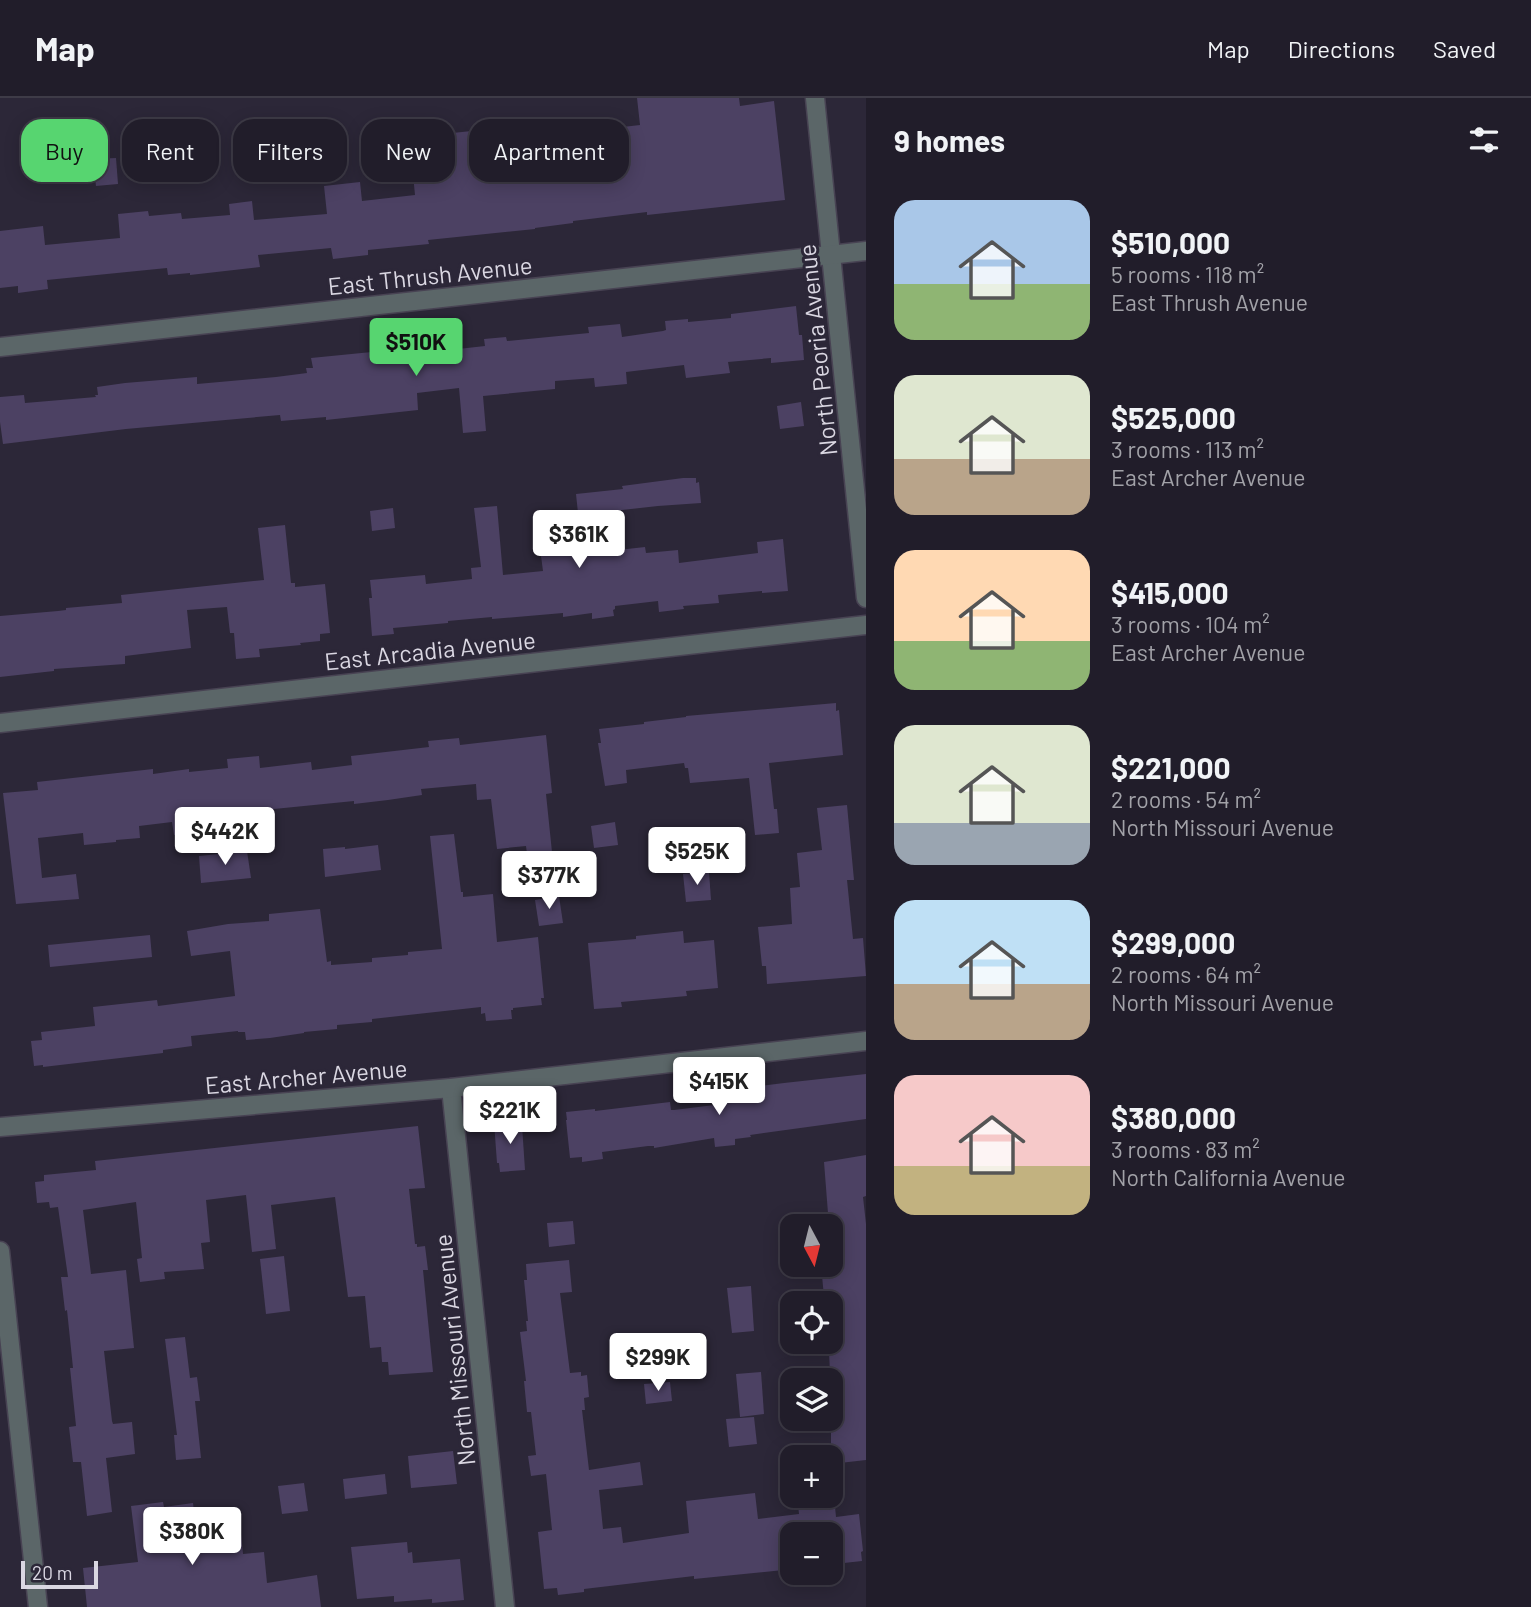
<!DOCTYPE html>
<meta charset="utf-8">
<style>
:root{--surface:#211d2a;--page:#2d2a36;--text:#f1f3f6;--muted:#a2a2a8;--line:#3e3b47;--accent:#57d570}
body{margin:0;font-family:Barlow,sans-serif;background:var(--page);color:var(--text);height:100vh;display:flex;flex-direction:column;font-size:26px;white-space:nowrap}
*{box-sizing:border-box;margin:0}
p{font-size:23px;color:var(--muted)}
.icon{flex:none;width:38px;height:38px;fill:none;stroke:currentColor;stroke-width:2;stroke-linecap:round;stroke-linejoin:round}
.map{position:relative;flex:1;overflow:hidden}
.details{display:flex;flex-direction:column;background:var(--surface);width:665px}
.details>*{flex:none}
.hud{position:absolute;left:21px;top:21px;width:665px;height:63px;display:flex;gap:14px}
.needle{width:46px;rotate:173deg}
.tools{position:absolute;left:780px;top:1116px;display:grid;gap:14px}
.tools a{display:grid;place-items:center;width:63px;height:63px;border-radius:14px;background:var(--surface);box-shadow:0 4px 18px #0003,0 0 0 2px var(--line);font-size:35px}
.scale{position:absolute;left:21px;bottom:18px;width:77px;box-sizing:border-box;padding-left:7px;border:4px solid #dad7e2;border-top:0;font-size:19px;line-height:24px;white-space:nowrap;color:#dad7e2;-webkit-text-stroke:5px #2c2738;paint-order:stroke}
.price{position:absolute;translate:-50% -60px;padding:0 16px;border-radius:7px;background:#fff;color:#222;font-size:23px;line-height:46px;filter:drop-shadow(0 2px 4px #0008)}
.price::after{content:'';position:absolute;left:50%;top:42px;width:21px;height:16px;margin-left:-10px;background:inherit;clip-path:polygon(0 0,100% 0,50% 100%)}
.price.selected{background:var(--accent);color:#111}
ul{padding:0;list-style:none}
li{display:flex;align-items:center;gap:21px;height:175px;padding:0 28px}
li span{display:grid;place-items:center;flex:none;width:196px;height:140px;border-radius:21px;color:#555}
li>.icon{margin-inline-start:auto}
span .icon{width:84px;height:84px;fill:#fffc;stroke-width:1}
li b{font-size:30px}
h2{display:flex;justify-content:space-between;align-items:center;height:84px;padding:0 28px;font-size:30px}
.chip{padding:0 24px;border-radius:21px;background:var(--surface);box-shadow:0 4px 18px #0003,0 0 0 2px var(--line);font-size:24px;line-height:63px}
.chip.selected{background:var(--accent);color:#111}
header{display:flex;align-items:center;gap:42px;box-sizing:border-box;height:98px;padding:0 35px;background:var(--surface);border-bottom:2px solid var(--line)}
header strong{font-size:33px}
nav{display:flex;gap:38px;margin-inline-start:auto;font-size:24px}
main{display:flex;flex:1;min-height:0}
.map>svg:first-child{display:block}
</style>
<header>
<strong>Map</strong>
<nav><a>Map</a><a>Directions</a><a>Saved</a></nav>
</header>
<main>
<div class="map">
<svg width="866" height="1509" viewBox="0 0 866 1509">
<rect width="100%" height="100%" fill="#2c2738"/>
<g fill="#4c4163">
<path d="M 637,0 L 739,0 L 740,8 L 774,3 L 785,102 L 647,117 L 647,114 L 573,123 L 573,125 L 535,130 L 535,131 L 428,142 L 429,146 L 368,152 L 368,157 L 333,161 L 331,150 L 258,157 L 260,169 L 190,177 L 190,175 L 168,177 L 167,170 L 47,182 L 48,191 L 18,195 L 18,188 L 0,190 L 0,133 L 43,128 L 45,147 L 120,140 L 118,116 L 148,113 L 149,118 L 181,115 L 182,121 L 230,117 L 229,106 L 252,103 L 254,122 L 327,116 L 324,88 L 360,84 L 362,103 L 415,97 L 411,56 L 445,53 L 443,36 L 481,32 L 486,82 L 497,81 L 497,86 L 541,81 L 541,77 L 567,73 L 568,83 L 614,77 L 614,72 L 619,71 L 614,30 L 640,27 Z"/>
<path d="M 273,41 L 276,65 L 254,67 L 251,43 Z"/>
<path d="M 116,60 L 118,86 L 96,88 L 93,61 Z"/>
<path d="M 796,208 L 799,237 L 802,237 L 804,262 L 771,265 L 771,260 L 728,264 L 730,275 L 686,280 L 684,267 L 626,274 L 627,286 L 595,289 L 594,280 L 555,283 L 555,291 L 483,298 L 486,333 L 463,335 L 459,290 L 417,295 L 418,312 L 326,322 L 326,319 L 281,323 L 280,317 L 126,331 L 3,346 L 0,324 L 0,299 L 24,297 L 25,305 L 96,299 L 95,297 L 98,297 L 97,289 L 125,285 L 197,279 L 197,286 L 276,279 L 307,275 L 306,270 L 313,270 L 311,260 L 412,250 L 413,256 L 485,248 L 484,241 L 506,239 L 507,243 L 589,235 L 588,229 L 620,226 L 622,239 L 663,233 L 666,232 L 665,223 L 688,221 L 688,224 L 731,220 L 731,216 Z"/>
<path d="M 801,304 L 804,328 L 780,331 L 777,308 Z"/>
<path d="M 683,380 L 696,380 L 696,385 L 699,384 L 701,405 L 658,408 L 604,414 L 609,453 L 645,449 L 646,455 L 678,452 L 679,465 L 758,455 L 757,444 L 783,441 L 788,493 L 762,495 L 762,493 L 718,497 L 719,505 L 683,508 L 684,511 L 659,514 L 658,503 L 615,508 L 615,511 L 613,512 L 614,518 L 592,521 L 592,515 L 563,519 L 563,515 L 492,521 L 492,519 L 448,523 L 448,525 L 393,530 L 394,536 L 372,538 L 369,500 L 372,500 L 370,482 L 425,477 L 426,486 L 472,481 L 471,470 L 481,469 L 474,410 L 497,408 L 503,477 L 543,473 L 536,420 L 578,415 L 576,396 L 623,391 L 622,388 Z"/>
<path d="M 393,410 L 395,430 L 372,433 L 370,413 Z"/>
<path d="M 285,427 L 291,485 L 295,485 L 295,489 L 325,486 L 330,535 L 320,536 L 320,543 L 300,545 L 301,547 L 259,551 L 260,559 L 236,561 L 234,535 L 230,535 L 227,509 L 187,512 L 191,550 L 125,558 L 125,566 L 54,571 L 54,573 L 0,579 L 0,518 L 58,513 L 66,512 L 66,510 L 122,505 L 121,497 L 264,482 L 258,430 Z"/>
<path d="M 836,605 L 836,613 L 839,612 L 843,657 L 769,665 L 774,711 L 777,711 L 779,735 L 755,737 L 749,680 L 690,685 L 688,670 L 685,670 L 684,665 L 626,672 L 627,685 L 605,688 L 598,645 L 601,645 L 599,631 L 644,626 L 644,624 L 686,619 L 686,618 Z"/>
<path d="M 546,637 L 552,695 L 546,696 L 552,754 L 527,756 L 526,748 L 497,751 L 491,701 L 477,702 L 476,686 L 421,691 L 422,697 L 388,702 L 354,706 L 354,703 L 264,712 L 266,725 L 233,728 L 232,711 L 194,716 L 195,735 L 174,737 L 172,724 L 139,728 L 140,740 L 116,742 L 116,744 L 84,747 L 83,735 L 38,740 L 42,780 L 76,776 L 79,801 L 16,806 L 3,695 L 38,692 L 37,684 L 153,671 L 153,676 L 189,671 L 189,674 L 228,670 L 227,661 L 259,658 L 260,670 L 311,664 L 312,672 L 352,667 L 351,658 L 429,649 L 428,643 L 459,640 L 460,647 Z"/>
<path d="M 847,707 L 854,782 L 847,782 L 853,841 L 863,840 L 866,878 L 767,886 L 766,868 L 762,868 L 758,829 L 792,826 L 790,790 L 800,789 L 797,755 L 822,752 L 817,710 Z"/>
<path d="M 615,724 L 618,747 L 594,750 L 591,728 Z"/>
<path d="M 454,736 L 461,794 L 463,794 L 463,799 L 493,796 L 497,844 L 538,839 L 544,900 L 541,900 L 542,907 L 513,910 L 513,912 L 511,912 L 512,921 L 486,923 L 485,915 L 481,916 L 481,909 L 372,921 L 372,924 L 337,927 L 337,931 L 304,934 L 304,935 L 270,940 L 246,942 L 245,934 L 238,934 L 238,933 L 191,938 L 192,948 L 163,952 L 163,955 L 43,969 L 43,967 L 34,968 L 31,943 L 42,942 L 41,934 L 95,928 L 93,909 L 157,902 L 158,908 L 235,898 L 230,853 L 191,858 L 187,833 L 228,826 L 269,823 L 269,816 L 320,811 L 327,864 L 331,863 L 331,867 L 372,864 L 372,860 L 408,857 L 408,854 L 442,851 L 430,738 Z"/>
<path d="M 378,747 L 381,772 L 325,779 L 323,751 L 345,749 L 345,751 Z"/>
<path d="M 247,753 L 251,780 L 201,785 L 199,758 Z"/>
<path d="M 709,774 L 711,802 L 686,804 L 683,776 Z"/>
<path d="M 559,798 L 563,825 L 539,828 L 535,802 Z"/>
<path d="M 683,833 L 684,845 L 714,842 L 718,890 L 686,893 L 687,898 L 621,904 L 622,909 L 594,911 L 588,845 L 636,841 L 636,838 Z"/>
<path d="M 150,837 L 152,859 L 50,869 L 48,847 Z"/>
<path d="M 866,976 L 866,1021 L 750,1037 L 751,1039 L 735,1041 L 735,1047 L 715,1049 L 714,1040 L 654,1050 L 654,1048 L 648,1048 L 602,1054 L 603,1061 L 582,1064 L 582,1059 L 570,1060 L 566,1022 L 567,1022 L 566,1014 L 595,1011 L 595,1013 L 670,1004 L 671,1012 L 674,1012 L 714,1007 L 713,996 L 753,991 L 753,989 L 784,985 Z"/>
<path d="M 519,1022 L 520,1028 L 522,1027 L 525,1072 L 500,1074 L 499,1065 L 497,1065 L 494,1024 Z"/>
<path d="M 418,1028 L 425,1090 L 409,1091 L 415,1146 L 417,1146 L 417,1149 L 425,1148 L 428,1172 L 423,1172 L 433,1274 L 389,1277 L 388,1264 L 382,1264 L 381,1249 L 370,1250 L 365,1198 L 348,1199 L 335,1099 L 271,1107 L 276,1151 L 252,1154 L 246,1097 L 206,1102 L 210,1144 L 201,1145 L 204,1171 L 164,1174 L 165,1181 L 140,1184 L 137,1161 L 142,1160 L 136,1104 L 83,1112 L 91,1176 L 126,1172 L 134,1250 L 104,1253 L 112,1323 L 113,1326 L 132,1324 L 135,1356 L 106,1360 L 112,1414 L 87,1418 L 81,1364 L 73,1364 L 69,1329 L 76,1328 L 70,1270 L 73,1270 L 67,1212 L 65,1213 L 61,1179 L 68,1179 L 58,1109 L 50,1110 L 49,1104 L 37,1105 L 35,1084 L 44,1083 L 44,1077 L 96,1072 L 95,1063 Z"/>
<path d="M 866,1057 L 866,1098 L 863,1099 L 866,1126 L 866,1362 L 831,1366 L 831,1329 L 835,1328 L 831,1298 L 829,1253 L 831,1252 L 831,1198 L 824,1199 L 821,1167 L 831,1167 L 831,1129 L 819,1129 L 829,1128 L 824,1064 Z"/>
<path d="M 573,1123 L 575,1146 L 549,1149 L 547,1125 Z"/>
<path d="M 284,1158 L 290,1213 L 266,1216 L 260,1161 Z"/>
<path d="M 569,1162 L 572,1194 L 560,1195 L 570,1275 L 581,1274 L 581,1278 L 587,1277 L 589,1299 L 584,1300 L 585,1312 L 582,1312 L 589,1372 L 640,1364 L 643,1387 L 599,1392 L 603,1431 L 621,1429 L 623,1445 L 689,1435 L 686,1403 L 755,1395 L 758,1421 L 799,1416 L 797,1398 L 834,1398 L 836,1419 L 859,1416 L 863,1453 L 861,1454 L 862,1463 L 835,1466 L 834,1457 L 832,1457 L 831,1437 L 793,1437 L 793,1471 L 694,1481 L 694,1478 L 584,1491 L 584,1494 L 558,1497 L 557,1490 L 544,1491 L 538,1434 L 552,1432 L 546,1376 L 531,1378 L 528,1358 L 536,1357 L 531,1314 L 527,1314 L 524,1283 L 526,1283 L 520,1234 L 527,1233 L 526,1223 L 528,1223 L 524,1182 L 527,1182 L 526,1166 Z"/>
<path d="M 751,1188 L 754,1233 L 732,1235 L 727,1190 Z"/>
<path d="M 185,1239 L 190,1280 L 197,1279 L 200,1303 L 195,1303 L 201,1360 L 176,1362 L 174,1337 L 177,1337 L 165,1241 Z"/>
<path d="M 761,1274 L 764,1316 L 740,1319 L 736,1276 Z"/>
<path d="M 670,1284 L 672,1303 L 646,1306 L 644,1286 Z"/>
<path d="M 754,1319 L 757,1346 L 729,1349 L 726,1321 Z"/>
<path d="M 453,1353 L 457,1386 L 411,1390 L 408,1358 Z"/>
<path d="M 385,1376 L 387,1396 L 345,1401 L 343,1381 Z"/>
<path d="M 304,1385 L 308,1413 L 282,1416 L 278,1388 Z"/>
<path d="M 163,1404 L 164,1409 L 193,1405 L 195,1421 L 239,1416 L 243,1456 L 264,1454 L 267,1485 L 317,1477 L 321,1509 L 87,1509 L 83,1470 L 138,1464 L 131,1408 Z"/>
<path d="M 407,1444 L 408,1455 L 412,1454 L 413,1465 L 460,1461 L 464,1502 L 432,1505 L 432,1501 L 394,1504 L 394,1498 L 357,1501 L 351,1449 Z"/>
</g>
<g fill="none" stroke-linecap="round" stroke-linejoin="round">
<defs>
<g id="minor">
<path d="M 815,0 L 866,500"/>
<path d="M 0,249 L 866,153"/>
<path d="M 0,625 L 866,527"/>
<path d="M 451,990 L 505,1509"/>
<path d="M 0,1029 L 451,990 L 866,943"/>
<path d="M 0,1153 L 38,1509"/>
</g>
</defs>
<use href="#minor" stroke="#484353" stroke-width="21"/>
<use href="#minor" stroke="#5b6668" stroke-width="18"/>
</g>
<g text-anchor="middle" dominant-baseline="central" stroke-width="6" stroke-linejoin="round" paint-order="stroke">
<g font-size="24" fill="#dad7e2" stroke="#2c2738">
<text transform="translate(430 177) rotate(-6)">East Thrush Avenue</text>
<text transform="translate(817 252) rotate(-96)">North Peoria Avenue</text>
<text transform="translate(430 552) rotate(-6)">East Arcadia Avenue</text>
<text transform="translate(306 978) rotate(-5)">East Archer Avenue</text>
<text transform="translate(454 1252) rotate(-96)">North Missouri Avenue</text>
</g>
</g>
</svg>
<div class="tools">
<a><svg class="needle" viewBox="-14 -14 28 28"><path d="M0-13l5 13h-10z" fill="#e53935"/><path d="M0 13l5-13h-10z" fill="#a2a2a8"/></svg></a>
<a><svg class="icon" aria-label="locate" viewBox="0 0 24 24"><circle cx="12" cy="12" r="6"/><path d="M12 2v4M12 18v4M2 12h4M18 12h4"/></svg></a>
<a><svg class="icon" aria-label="layers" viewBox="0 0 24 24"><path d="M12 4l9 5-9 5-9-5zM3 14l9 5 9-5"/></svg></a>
<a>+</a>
<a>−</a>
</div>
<div class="scale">20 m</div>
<b class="price selected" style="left:416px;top:280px">$510K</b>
<b class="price" style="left:579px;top:472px">$361K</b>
<b class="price" style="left:225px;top:769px">$442K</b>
<b class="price" style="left:697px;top:789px">$525K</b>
<b class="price" style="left:549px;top:813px">$377K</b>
<b class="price" style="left:719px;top:1019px">$415K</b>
<b class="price" style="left:510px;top:1048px">$221K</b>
<b class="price" style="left:658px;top:1295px">$299K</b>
<b class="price" style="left:192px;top:1469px">$380K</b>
<div class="hud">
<a class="chip selected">Buy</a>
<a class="chip">Rent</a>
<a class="chip">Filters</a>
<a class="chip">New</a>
<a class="chip">Apartment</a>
</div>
</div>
<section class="details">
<h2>9 homes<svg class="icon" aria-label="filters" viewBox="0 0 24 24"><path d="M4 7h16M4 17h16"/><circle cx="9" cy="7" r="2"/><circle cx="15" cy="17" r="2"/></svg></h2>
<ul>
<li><span style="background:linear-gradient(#a9c7e8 60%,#8fb573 0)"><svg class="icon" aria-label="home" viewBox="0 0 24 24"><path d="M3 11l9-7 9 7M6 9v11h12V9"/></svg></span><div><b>$510,000</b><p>5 rooms · 118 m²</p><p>East Thrush Avenue</p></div></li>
<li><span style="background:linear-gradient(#dfe7d0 60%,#b9a48a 0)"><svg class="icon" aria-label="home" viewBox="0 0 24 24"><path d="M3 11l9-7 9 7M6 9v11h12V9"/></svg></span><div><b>$525,000</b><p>3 rooms · 113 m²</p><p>East Archer Avenue</p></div></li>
<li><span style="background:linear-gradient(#ffd9b3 65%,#8fb573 0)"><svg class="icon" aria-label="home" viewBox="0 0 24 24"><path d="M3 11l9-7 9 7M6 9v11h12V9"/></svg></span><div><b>$415,000</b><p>3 rooms · 104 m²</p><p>East Archer Avenue</p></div></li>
<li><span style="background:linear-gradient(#dfe7d0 70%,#9aa5b1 0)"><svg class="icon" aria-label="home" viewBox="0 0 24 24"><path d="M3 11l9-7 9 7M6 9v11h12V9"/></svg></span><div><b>$221,000</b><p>2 rooms · 54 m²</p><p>North Missouri Avenue</p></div></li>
<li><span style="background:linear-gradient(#bfe0f5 60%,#b9a48a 0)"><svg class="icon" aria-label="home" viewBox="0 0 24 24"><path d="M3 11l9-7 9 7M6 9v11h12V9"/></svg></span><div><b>$299,000</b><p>2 rooms · 64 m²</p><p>North Missouri Avenue</p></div></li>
<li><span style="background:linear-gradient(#f6c9c9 65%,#c2b280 0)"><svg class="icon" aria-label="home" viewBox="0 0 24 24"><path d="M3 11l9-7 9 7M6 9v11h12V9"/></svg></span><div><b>$380,000</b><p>3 rooms · 83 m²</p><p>North California Avenue</p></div></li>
</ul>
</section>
</main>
